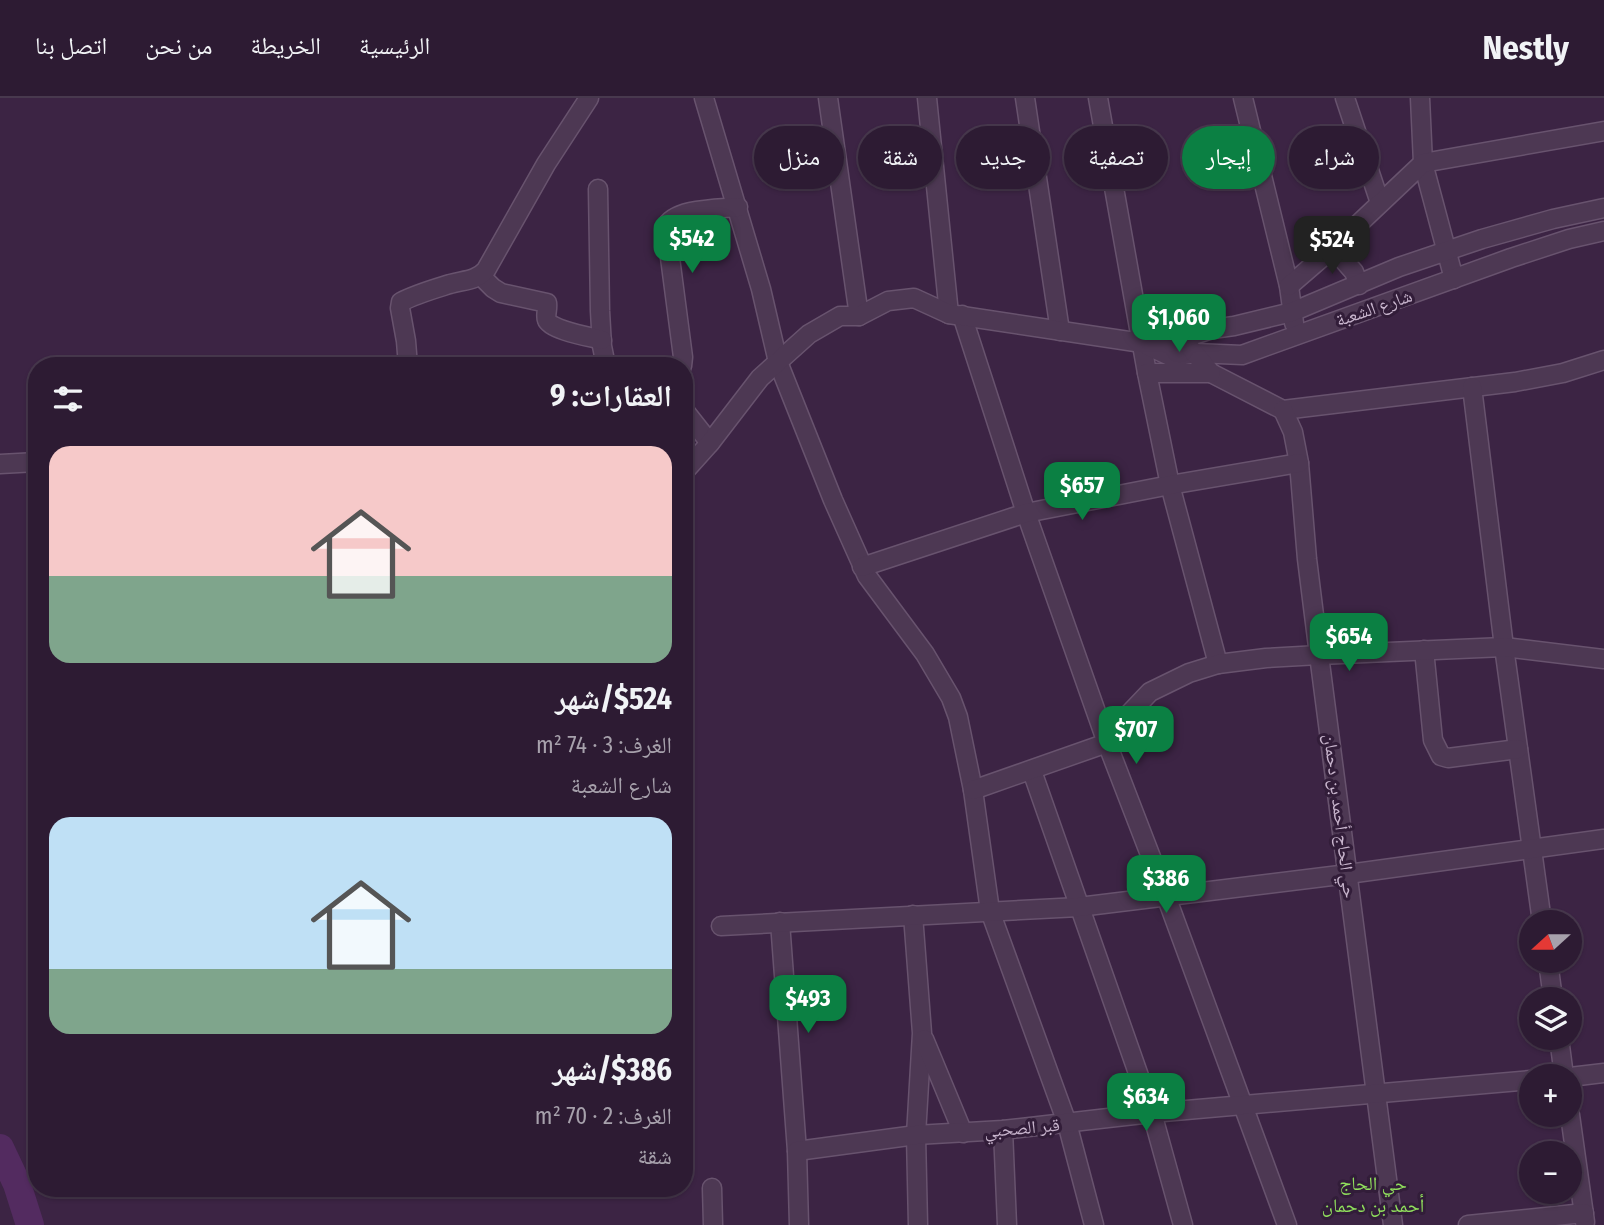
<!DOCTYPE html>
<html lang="ar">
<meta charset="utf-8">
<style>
:root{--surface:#2d1b33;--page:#39283f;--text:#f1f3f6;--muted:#a7a1ac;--line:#48394e;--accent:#0b8043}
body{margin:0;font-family:"Fira Sans Condensed","Noto Naskh Arabic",sans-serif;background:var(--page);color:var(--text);direction:rtl;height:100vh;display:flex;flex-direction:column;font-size:26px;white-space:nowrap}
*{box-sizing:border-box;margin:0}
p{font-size:23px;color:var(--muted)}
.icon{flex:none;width:38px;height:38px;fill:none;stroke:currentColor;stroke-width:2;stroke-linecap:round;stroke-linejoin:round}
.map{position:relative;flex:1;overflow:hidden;direction:ltr}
.details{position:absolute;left:28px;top:259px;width:665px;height:840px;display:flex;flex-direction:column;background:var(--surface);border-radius:28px;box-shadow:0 2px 5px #0004,0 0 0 2px var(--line);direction:rtl}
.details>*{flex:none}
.guide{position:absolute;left:714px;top:28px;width:665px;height:63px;direction:rtl;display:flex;gap:14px}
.needle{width:46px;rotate:249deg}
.fabs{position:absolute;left:1519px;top:812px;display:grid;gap:14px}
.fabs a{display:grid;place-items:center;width:63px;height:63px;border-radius:50%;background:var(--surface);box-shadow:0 2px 5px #0004,0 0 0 2px var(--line);font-size:35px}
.price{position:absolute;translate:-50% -60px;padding:0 16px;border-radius:14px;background:var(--accent);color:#fff;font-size:23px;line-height:46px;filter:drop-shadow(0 2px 4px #0008)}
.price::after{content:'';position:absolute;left:50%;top:42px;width:21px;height:16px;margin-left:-10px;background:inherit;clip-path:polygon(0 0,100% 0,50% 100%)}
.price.selected{background:#222;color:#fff}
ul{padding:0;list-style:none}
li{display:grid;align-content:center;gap:14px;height:371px;padding:0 21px}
li span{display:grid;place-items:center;height:217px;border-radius:21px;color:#555}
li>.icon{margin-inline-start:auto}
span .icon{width:126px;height:126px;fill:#fffc;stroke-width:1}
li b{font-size:30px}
h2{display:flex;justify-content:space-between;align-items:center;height:84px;padding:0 21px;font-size:30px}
.tag{padding:0 24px;border-radius:32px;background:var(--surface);box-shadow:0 2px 5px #0004,0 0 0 2px var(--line);font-size:24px;line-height:63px}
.tag.selected{background:var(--accent);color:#fff}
header{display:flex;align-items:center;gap:42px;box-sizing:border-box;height:98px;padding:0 35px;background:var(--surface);border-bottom:2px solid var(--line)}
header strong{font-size:33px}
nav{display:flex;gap:38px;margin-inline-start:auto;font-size:24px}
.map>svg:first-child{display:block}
</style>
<header>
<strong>Nestly</strong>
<nav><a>الرئيسية</a><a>الخريطة</a><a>من نحن</a><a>اتصل بنا</a></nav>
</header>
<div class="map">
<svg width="1604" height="1127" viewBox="0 0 1604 1127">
<rect width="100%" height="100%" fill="#3c2444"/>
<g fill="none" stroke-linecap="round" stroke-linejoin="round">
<path stroke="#532b60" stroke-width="28" d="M 0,1050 L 17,1086 L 30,1127"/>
<defs>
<g id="minor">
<path d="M 704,0 L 761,191 L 778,264 L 833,402 L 867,478 L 925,556 L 951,600 L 958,619 L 973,692 L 990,813 L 1067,1025 L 1094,1127"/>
<path d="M 828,0 L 859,218"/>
<path d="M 927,0 L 949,216"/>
<path d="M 1025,0 L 1060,233"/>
<path d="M 1098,0 L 1147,275 L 1170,387 L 1218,566"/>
<path d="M 1243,0 L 1289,188 L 1294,225"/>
<path d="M 1345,0 L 1380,105"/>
<path d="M 1420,0 L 1423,65 L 1454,181"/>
<path d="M 598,91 L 600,213 L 602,248 L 606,268"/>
<path d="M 1333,150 L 1354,174 L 1359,187"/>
<path d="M 481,178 L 493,190 L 501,195 L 547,205 C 548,211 545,217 547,222 C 550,232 591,239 602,242"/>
<path d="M 1289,188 L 1333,150 L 1423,65 L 1604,33"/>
<path d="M 962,217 L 1026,415 L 1107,645 L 1166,798 L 1287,1127"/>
<path d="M 1148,248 L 1172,259 L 1196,255 L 1242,257 L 1511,160 L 1569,141 L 1604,133"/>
<path d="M 1191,251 L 1211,275 L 1283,312 L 1515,284 L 1563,275 L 1604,262"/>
<path d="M 408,268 L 406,243 L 400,210 L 401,204 C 416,196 434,191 450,186 C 464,182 476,183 486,172 L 546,66 L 589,0"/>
<path d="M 682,268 L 683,259 L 666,129 C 674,110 719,111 738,109"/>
<path d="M 1147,275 L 1211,275"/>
<path d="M 1472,289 L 1504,549 L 1542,824"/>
<path d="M 684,312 L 710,345"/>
<path d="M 1283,312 L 1293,334 L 1299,365 L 1307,461 L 1319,557 L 1393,1127"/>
<path d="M 0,366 L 37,364"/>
<path d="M 684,374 L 710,345 L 760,280 L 809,236 L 840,218 L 859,218 L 888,203 L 914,200 L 949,216 L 1142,245 L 1169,245 L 1212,231 L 1234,228 L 1292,214 L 1399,169 L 1482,141 L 1553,121 L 1604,110"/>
<path d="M 862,469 L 1026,415 L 1170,387 L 1299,365"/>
<path d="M 1424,552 L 1433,642 L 1441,658 L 1448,660 L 1518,651"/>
<path d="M 1032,673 L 1152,1015 L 1183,1127"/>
<path d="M 973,692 L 1107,645 L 1129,616 L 1150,594 L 1189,575 L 1218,566 L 1266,560 L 1319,557 L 1504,549 L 1604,561"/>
<path d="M 913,817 L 922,935 L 916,1037 L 918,1127"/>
<path d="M 780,824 L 797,1053"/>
<path d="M 721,828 L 1079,809 L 1348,776 L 1604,741"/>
<path d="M 1548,863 L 1553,901"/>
<path d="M 1559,940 L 1564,978"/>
<path d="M 924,941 L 963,1035"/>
<path d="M 1570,979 L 1604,975"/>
<path d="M 1570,1017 L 1585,1124"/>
<path d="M 1003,1032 L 1007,1127"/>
<path d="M 712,1090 L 713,1127"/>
<path d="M 799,1127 L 797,1053 L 916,1037 L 1003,1032 L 1152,1015 L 1531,982"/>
<path d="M 1468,1127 L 1584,1115"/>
</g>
</defs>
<use href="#minor" stroke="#68536e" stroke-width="21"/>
<use href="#minor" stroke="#4d3853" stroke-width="18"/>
</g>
<g text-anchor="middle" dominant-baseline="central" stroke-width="6" stroke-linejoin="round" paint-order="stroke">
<g font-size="18" fill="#c8b5cd" stroke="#321d39">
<text transform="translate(1374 210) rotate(-19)">شارع الشعبة</text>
<text transform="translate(1340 718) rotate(83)">حي الحاج أحمد بن دحمان</text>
<text transform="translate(1022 1030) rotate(-5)">قبر الصحبي</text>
</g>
<g font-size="19" fill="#91e05d" stroke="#321d39">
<text x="1373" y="1085">حي الحاج<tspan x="1373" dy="22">أحمد بن دحمان</tspan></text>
</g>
</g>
</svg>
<div class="fabs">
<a><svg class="needle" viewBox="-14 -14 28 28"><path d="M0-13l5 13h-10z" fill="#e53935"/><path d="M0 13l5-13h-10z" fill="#a7a1ac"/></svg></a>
<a><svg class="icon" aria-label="layers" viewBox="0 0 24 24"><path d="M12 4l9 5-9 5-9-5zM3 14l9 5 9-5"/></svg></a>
<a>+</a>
<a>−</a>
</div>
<b class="price" style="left:692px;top:177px">$542</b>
<b class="price selected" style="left:1332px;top:178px">$524</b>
<b class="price" style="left:1179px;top:256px">$1,060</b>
<b class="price" style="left:1082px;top:424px">$657</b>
<b class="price" style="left:1349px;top:575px">$654</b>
<b class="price" style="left:1136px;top:668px">$707</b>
<b class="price" style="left:1166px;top:817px">$386</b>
<b class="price" style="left:808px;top:937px">$493</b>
<b class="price" style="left:1146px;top:1035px">$634</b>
<div class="guide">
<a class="tag">شراء</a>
<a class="tag selected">إيجار</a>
<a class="tag">تصفية</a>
<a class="tag">جديد</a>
<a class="tag">شقة</a>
<a class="tag">منزل</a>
</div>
<section class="details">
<h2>العقارات: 9<svg class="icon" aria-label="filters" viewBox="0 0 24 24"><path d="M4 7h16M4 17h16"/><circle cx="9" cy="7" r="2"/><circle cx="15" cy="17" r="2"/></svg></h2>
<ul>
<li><span style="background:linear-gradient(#f6c9c9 60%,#7fa58c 0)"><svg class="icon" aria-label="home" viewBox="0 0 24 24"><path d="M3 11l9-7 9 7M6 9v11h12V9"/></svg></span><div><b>$524/شهر</b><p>الغرف: 3 · 74 m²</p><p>شارع الشعبة</p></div></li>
<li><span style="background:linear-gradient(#bfe0f5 70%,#7fa58c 0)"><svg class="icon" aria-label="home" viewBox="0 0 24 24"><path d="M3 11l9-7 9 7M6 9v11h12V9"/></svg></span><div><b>$386/شهر</b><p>الغرف: 2 · 70 m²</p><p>شقة</p></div></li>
</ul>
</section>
</div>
